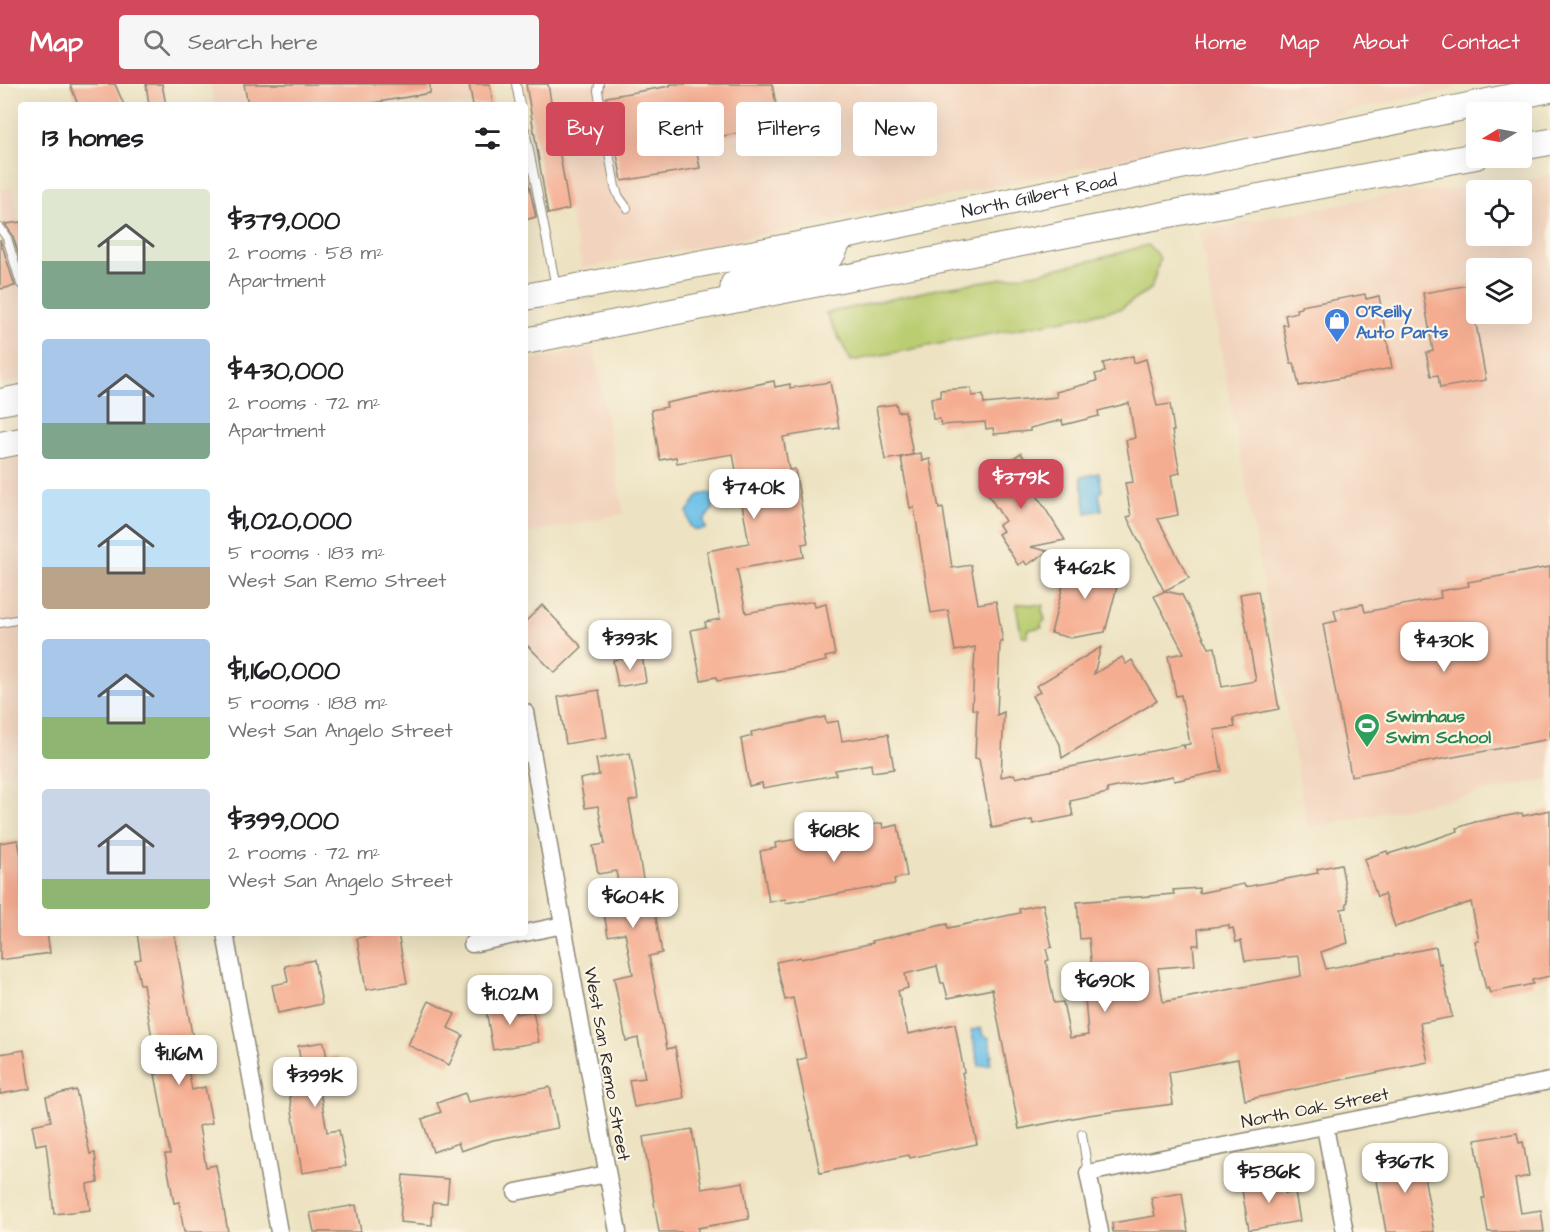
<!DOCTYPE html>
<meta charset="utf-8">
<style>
:root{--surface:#fff;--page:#f6f6f6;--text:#202124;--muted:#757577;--accent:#d1495b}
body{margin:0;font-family:"Architects Daughter",sans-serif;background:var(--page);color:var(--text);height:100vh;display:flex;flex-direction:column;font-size:22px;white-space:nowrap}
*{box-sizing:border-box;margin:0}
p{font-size:20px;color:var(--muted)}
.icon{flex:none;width:33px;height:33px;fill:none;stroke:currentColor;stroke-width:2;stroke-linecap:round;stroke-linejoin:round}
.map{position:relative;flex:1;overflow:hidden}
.drawer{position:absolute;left:18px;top:18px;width:510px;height:834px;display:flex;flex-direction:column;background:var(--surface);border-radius:6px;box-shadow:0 6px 24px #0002}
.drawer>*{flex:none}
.banner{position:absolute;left:546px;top:18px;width:570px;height:54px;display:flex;gap:12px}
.needle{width:39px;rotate:260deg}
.controls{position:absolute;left:1466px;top:18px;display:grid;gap:12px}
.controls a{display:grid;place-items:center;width:66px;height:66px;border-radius:6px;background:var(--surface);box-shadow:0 6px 24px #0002;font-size:30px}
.price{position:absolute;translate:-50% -51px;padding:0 14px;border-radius:12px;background:#fff;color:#222;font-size:20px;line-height:39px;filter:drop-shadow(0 2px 3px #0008)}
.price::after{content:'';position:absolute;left:50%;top:36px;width:18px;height:14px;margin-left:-9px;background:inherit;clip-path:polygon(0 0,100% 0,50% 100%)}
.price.on{background:var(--accent);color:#fff}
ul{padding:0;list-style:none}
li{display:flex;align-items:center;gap:18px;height:150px;padding:0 24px}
li span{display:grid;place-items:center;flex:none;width:168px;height:120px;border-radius:6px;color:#555}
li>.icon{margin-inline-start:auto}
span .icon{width:72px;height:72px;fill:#fffc;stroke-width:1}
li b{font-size:26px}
h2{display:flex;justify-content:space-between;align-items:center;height:72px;padding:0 24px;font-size:26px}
.chip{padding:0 21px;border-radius:6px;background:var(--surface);box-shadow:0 6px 24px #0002;font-size:21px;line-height:54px}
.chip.on{background:var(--accent);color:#fff}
header{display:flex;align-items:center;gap:36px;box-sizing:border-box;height:84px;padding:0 30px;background:var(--accent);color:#fff}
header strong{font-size:28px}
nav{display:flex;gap:33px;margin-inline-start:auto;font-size:21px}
.search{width:420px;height:54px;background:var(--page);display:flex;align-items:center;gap:15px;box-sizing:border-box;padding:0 21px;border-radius:6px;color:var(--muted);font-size:22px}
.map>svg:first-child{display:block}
</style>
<header>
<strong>Map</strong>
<div class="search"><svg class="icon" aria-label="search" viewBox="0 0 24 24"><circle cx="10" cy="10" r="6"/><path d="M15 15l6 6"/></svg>Search here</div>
<nav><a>Home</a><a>Map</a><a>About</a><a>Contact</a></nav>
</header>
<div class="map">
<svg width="1550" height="1148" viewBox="0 0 1550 1148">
<rect width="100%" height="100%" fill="#fcf5e5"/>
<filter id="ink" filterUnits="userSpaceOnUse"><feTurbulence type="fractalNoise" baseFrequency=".0167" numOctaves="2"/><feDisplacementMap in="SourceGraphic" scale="12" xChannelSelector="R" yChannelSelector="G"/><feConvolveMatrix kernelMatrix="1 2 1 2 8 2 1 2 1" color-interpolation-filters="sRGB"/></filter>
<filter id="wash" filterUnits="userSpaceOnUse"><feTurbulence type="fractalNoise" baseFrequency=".008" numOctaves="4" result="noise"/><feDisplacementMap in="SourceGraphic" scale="24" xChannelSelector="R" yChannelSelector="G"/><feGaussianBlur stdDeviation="1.35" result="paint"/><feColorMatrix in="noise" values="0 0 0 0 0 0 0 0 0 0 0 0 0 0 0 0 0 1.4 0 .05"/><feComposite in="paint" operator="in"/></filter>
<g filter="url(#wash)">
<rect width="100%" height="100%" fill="#ede3c2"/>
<g fill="#f2d4be" fill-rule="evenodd">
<path d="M 210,0 L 469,0 L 473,21 L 214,21 Z"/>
<path d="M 548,0 L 1463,0 L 1440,8 L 1043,92 L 726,158 L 582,184 L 569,125 Z"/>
<path d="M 1550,91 L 1550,695 L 1308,744 L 1199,147 L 1393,110 L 1496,102 ZM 1476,106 L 1521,106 L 1521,152 L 1476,152 ZM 1476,184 L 1521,184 L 1521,230 L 1476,230 Z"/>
<path d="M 13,103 L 21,152 L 21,296 L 0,300 L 0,106 Z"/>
<path d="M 594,264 L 624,430 L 525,450 L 525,277 Z"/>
<path d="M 21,373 L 21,685 L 0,689 L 0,377 Z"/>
</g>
<g fill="#bacd71" stroke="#727c4e" stroke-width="1.5">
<path d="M 1147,161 L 1156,168 L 1160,175 L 1151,205 L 1120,225 L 851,277 L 826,229 L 946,203 L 1037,189 L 1098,175 Z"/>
<path d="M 1018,520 L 1043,521 L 1042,526 L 1045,536 L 1041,540 L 1042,543 L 1027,546 L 1028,553 L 1025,553 L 1021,550 L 1016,521 Z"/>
</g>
<g fill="#6cc0e8" stroke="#4c768a" stroke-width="1.5">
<path d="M 1099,389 L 1102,406 L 1099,410 L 1102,426 L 1086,429 L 1081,393 Z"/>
<path d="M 709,409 L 712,411 L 713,425 L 704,436 L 706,445 L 696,446 L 690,442 L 687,428 L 699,411 Z"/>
<path d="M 981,944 L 983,951 L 989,954 L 992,972 L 990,973 L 991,980 L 979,982 L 971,946 Z"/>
</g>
<g id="blocks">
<g fill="#f5ad91" fill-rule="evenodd">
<path d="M 70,0 L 115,0 L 124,21 L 78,21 Z"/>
<path d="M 146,0 L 162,0 L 166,21 L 149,21 Z"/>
<path d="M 244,0 L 430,0 L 430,9 L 361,21 L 248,21 Z"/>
<path d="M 469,0 L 490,0 L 493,21 L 473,21 Z"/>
<path d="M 526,0 L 548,0 L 569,125 L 548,130 Z"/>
<path d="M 670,0 L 772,0 L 776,20 L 772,21 L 776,41 L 695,58 L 700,84 L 622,97 L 606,13 L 670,2 Z"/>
<path d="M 525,92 L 527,92 L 536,133 L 525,136 Z"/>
<path d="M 21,138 L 21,178 L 13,152 L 5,140 Z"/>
<path d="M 0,155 L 15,202 L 0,205 Z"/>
<path d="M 1469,201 L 1486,296 L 1440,304 L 1438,291 L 1431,292 L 1426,269 L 1433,267 L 1423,209 Z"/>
<path d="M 1365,210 L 1366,215 L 1379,212 L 1392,284 L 1299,302 L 1294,279 L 1291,280 L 1283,241 L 1287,241 L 1285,231 L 1297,228 L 1296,225 L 1301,224 L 1301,222 Z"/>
<path d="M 1133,272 L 1134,279 L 1146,275 L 1157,322 L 1170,320 L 1174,347 L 1172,347 L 1180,389 L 1171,391 L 1178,431 L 1158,435 L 1189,494 L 1164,507 L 1127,433 L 1131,432 L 1125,399 L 1133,398 L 1126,356 L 1135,354 L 1129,319 L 1098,327 L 1099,332 L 1063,341 L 1062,336 L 1030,344 L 1030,347 L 994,350 L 993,344 L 986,345 L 985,338 L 941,341 L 940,335 L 933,335 L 931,314 L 941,313 L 940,306 L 971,304 L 972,312 L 983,311 L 984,320 L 1057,313 L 1056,308 L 1097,297 L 1095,290 L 1105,288 L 1103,279 Z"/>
<path d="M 774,297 L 775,303 L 790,300 L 790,304 L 830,298 L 839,344 L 783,353 L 789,386 L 795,385 L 808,459 L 802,460 L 804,473 L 737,485 L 746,529 L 814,517 L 815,523 L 826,520 L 835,571 L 825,573 L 826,577 L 785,586 L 717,597 L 716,593 L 701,596 L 691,546 L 706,543 L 705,538 L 720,535 L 707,467 L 749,459 L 733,370 L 677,379 L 676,373 L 660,376 L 651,326 L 667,323 L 666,319 Z"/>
<path d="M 896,320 L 898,328 L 905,327 L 913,371 L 885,376 L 876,323 Z"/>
<path d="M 921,369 L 922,377 L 930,375 L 939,425 L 943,424 L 952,484 L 971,481 L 978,520 L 996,517 L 1003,558 L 1000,558 L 997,631 L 1004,628 L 1001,693 L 1014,690 L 1016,694 L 1024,692 L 1183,661 L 1185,665 L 1184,661 L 1190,660 L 1181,611 L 1176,612 L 1168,572 L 1184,569 L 1154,512 L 1165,507 L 1182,511 L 1209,564 L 1215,563 L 1222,603 L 1256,597 L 1240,510 L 1258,507 L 1279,625 L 1233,634 L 1235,643 L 1214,646 L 1222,687 L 1174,697 L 1173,692 L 1107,705 L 1108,709 L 1070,717 L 1073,732 L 1033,740 L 1032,736 L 992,744 L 979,675 L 975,674 L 977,626 L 972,625 L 975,563 L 955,567 L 948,526 L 931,529 L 914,423 L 910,424 L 901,373 Z"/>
<path d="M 1021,369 L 1044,405 L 1036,410 L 1065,456 L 1030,463 L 1048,467 L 1027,481 L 1024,477 L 1018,481 L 998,450 L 1003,447 L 999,441 L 1005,437 L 982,401 L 987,399 L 983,393 Z"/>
<path d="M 1070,473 L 1113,484 L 1111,492 L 1119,495 L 1105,548 L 1070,554 L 1051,549 Z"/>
<path d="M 1550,483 L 1550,655 L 1351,692 L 1323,540 L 1337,537 L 1334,526 L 1363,520 L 1365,528 L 1441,514 L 1440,507 L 1469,502 L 1468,498 Z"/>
<path d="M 542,521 L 582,563 L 555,589 L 525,559 L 525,538 Z"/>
<path d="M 1101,563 L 1094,590 L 1122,573 L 1126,580 L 1132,576 L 1157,617 L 1062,674 L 1060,660 L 1032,612 L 1040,608 L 1036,602 Z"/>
<path d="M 642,571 L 646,598 L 618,603 L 613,576 Z"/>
<path d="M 599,606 L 607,653 L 566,660 L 558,613 Z"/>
<path d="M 825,633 L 826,639 L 838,637 L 842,657 L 888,650 L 894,685 L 872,688 L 871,680 L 835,686 L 836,691 L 763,704 L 762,699 L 749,702 L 741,655 L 752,652 L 751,648 Z"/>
<path d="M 630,669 L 638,715 L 629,717 L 647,817 L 653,816 L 662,869 L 649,872 L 667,965 L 675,963 L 684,1014 L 634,1023 L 629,996 L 645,994 L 638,954 L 626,957 L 614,894 L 633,890 L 625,849 L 608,852 L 603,824 L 622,821 L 616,787 L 598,790 L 593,762 L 605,760 L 598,722 L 585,724 L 580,695 L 599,691 L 596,675 Z"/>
<path d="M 1550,726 L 1550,892 L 1532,896 L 1533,900 L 1490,909 L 1488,904 L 1486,905 L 1475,857 L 1479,857 L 1471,818 L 1395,843 L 1384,810 L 1377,813 L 1364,775 L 1387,767 L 1388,770 L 1411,763 L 1458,747 L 1457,744 L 1475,738 L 1522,729 L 1523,732 Z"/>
<path d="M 882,739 L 883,744 L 898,741 L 907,792 L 894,795 L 895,800 L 786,819 L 785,815 L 769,818 L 760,767 L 776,764 L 775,759 Z"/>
<path d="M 18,756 L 21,771 L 21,849 L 47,849 L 50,869 L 0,876 L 0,759 Z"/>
<path d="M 1341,780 L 1348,818 L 1346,819 L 1347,824 L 1341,825 L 1348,859 L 1321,868 L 1326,885 L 1436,863 L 1439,880 L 1441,879 L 1452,933 L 1420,939 L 1428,978 L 1245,1016 L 1238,975 L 1169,988 L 1173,1020 L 1088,1031 L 1019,1045 L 992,905 L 948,914 L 944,899 L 941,899 L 937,882 L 905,890 L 908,904 L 898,907 L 908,950 L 955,940 L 964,988 L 962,989 L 977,1060 L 910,1074 L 909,1071 L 820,1089 L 797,976 L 806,974 L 793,914 L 785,916 L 776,878 L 800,873 L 801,875 L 873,859 L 872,857 L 947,840 L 948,844 L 1020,829 L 1019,825 L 1043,820 L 1052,863 L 1046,865 L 1049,876 L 1046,877 L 1054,919 L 1063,918 L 1070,954 L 1088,951 L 1085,914 L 1088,913 L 1088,908 L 1094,908 L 1089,854 L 1080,855 L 1077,818 L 1174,810 L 1173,806 L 1199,804 L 1199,809 L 1244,800 L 1245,803 L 1318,789 L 1317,785 ZM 1229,841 L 1229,845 L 1233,844 L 1236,858 L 1241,857 L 1245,877 L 1299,872 L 1301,892 L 1163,918 L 1158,884 L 1195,881 L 1193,861 L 1199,861 L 1198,845 Z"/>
<path d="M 137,849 L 174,849 L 195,967 L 185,969 L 192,1006 L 205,1003 L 212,1039 L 199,1042 L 206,1083 L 216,1081 L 228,1148 L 184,1148 L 179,1118 L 174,1119 L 165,1070 L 170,1070 L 155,990 L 158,990 L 143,900 L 140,900 L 135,876 L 141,875 Z"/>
<path d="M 385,849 L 398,849 L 407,899 L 366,906 L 357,854 Z"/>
<path d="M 314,876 L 322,920 L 278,929 L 272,901 L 288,898 L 285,882 Z"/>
<path d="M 514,915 L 516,930 L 533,927 L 539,958 L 493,966 L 485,920 Z"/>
<path d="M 429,917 L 455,930 L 448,944 L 463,951 L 449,981 L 408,961 Z"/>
<path d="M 324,958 L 327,974 L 338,972 L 344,1002 L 320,1007 L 327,1048 L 339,1046 L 346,1082 L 302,1089 L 285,983 L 301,980 L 298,962 Z"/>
<path d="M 24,966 L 30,1005 L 0,1010 L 0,970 Z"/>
<path d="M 550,1003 L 558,1044 L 493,1056 L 461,1067 L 458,1059 L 433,1068 L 422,1035 L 441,1028 L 437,1019 L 465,1009 L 468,1018 Z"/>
<path d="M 76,1006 L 90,1070 L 95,1069 L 98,1098 L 87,1100 L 90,1126 L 54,1130 L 46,1059 L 36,1061 L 32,1041 L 51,1037 L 46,1013 Z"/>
<path d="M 692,1045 L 702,1105 L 743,1098 L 749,1135 L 698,1144 L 698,1148 L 659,1148 L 643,1053 Z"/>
<path d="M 1517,1049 L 1519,1059 L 1523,1058 L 1529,1092 L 1515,1095 L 1521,1129 L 1541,1126 L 1544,1148 L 1488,1148 L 1482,1114 L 1485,1114 L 1475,1056 Z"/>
<path d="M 1419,1063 L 1434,1148 L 1386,1148 L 1376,1091 L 1393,1088 L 1389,1068 Z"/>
<path d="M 403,1091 L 449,1095 L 447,1119 L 433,1118 L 432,1141 L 400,1138 Z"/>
<path d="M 1283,1094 L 1285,1110 L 1295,1108 L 1300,1137 L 1249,1146 L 1241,1101 Z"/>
<path d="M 1182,1109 L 1188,1148 L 1113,1148 L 1112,1139 L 1155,1132 L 1151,1114 Z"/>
<path d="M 356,1121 L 361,1148 L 314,1148 L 310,1129 Z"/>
</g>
</g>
</g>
<g filter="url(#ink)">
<use href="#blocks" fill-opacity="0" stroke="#8c8776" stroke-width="1.5"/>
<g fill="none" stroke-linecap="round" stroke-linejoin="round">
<defs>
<g id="service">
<path d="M 516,0 L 520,21"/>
<path d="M 599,0 L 598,7 L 615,103 L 619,113 L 627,124"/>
<path d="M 525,46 L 556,203"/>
<path d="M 0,144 L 7,154 L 21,200"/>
<path d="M 0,539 L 21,535"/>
<path d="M 1082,1050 L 1088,1089"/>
</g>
<g id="minor">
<path d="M 525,628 L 618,1148"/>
<path d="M 225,849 L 279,1148"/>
<path d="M 525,849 L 563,841"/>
<path d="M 472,860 L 524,849"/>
<path d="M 1325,1043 L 1345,1148"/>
<path d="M 516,1108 L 607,1090"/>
<path d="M 1100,1148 L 1088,1089 L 1550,997"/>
</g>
<g id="primary">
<path d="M 1521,63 L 1550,58"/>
<path id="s1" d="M 525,213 L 840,153 L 1550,5"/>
<path d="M 732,215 L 734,200 C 758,182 817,189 832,170 C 835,165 837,158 840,153"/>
<path d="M 525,257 L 1169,130 L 1476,72"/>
<path d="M 0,318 L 21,314"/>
<path d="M 0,361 L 21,357"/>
</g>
</defs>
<use href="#service" stroke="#8c8776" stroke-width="10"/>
<use href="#minor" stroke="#8c8776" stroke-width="19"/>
<use href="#primary" stroke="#8c8776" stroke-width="28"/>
<use href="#service" stroke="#fff" stroke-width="8"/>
<use href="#minor" stroke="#fff" stroke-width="16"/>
<use href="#primary" stroke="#fff" stroke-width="26"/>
</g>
</g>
<defs>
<symbol id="shop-pin" viewBox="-11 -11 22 30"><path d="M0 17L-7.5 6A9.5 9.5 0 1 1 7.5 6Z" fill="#3f7fe0" stroke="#fcf5e5"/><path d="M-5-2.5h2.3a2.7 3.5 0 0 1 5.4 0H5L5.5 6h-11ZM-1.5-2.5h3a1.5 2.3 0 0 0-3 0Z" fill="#fff"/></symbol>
<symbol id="stadium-pin" viewBox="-11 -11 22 30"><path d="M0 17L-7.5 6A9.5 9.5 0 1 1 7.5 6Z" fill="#2e9e5b" stroke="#fcf5e5"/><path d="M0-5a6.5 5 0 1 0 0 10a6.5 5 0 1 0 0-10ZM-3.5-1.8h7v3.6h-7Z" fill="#fff"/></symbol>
</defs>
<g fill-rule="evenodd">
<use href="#shop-pin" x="1322" y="222" width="30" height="40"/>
<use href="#stadium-pin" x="1352" y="627" width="30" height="40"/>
</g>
<g text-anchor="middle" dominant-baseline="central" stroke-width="4.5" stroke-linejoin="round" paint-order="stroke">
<g font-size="18" fill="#2b2b2b" stroke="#fcf5e5">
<text stroke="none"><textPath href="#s1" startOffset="524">North Gilbert Road</textPath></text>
<text transform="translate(607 980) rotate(80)">West San Remo Street</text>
<text transform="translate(1315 1024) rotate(-11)">North Oak Street</text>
</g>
<g font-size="18" font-weight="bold" fill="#366cbe" stroke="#fcf5e5" text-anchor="start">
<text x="1356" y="227">O'Reilly<tspan x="1356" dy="21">Auto Parts</tspan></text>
</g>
<g font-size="18" font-weight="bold" fill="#27864d" stroke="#fcf5e5" text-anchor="start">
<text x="1386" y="632">Swimhaus<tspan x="1386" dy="21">Swim School</tspan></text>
</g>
</g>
</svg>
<div class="controls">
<a><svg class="needle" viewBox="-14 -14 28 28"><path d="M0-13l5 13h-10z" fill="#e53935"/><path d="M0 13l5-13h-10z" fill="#757577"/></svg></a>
<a><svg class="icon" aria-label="locate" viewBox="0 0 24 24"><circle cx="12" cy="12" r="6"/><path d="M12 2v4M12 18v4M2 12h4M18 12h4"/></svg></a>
<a><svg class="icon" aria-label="layers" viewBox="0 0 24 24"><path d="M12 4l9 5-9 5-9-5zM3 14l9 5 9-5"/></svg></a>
</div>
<b class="price on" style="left:1021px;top:426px">$379K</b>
<b class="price" style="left:754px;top:436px">$740K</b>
<b class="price" style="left:1085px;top:516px">$462K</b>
<b class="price" style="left:630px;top:587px">$393K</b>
<b class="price" style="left:1444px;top:589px">$430K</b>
<b class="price" style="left:834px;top:779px">$618K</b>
<b class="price" style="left:633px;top:845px">$604K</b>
<b class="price" style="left:1105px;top:929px">$690K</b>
<b class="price" style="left:510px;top:942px">$1.02M</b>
<b class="price" style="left:179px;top:1002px">$1.16M</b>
<b class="price" style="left:315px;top:1024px">$399K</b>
<b class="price" style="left:1405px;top:1110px">$367K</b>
<b class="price" style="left:1269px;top:1120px">$586K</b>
<div class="banner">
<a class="chip on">Buy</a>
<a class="chip">Rent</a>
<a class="chip">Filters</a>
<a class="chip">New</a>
</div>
<section class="drawer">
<h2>13 homes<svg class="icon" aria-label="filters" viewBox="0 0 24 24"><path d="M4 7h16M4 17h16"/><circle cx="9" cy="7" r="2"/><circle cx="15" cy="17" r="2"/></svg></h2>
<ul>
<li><span style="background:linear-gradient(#dfe7d0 60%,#7fa58c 0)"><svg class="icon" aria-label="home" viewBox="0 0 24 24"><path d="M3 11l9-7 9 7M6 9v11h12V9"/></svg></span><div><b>$379,000</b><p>2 rooms · 58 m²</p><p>Apartment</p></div></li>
<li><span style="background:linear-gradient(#a9c7e8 70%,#7fa58c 0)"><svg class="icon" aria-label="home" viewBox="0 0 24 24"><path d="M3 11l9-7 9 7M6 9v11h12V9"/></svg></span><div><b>$430,000</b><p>2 rooms · 72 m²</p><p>Apartment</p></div></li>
<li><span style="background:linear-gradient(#bfe0f5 65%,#b9a48a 0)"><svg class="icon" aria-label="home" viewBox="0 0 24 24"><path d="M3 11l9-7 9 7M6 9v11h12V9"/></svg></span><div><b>$1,020,000</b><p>5 rooms · 183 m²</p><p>West San Remo Street</p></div></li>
<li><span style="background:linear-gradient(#a9c7e8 65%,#8fb573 0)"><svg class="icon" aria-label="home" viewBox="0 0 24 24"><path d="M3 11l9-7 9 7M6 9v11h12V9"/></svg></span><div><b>$1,160,000</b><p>5 rooms · 188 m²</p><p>West San Angelo Street</p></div></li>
<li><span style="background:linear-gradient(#c9d6e8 75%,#8fb573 0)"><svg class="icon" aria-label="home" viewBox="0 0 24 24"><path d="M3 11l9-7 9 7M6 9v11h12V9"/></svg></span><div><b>$399,000</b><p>2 rooms · 72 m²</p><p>West San Angelo Street</p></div></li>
</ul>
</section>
</div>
